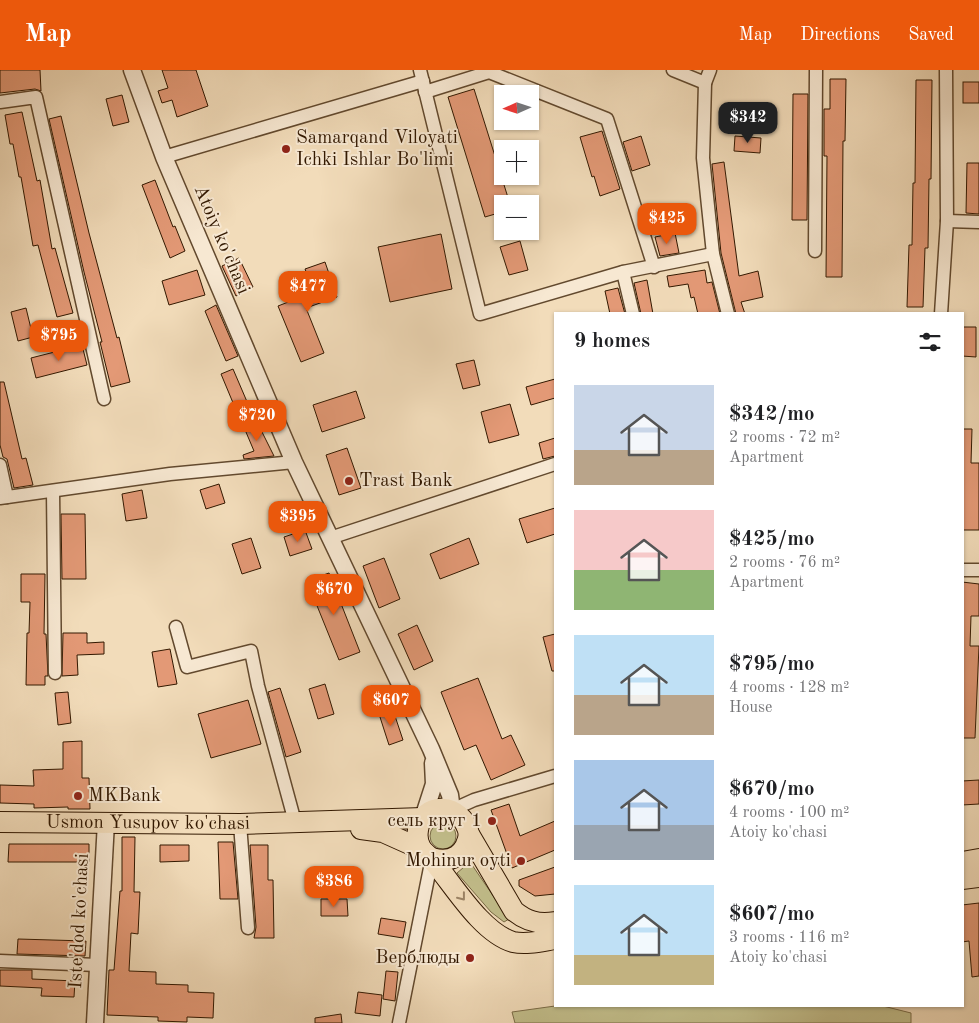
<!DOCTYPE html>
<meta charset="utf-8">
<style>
:root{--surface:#fff;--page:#f6f6f6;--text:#202124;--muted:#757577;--accent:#ea580c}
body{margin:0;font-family:"Old Standard TT",serif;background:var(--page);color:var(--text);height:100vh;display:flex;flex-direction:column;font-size:19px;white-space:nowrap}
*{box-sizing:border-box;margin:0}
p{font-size:16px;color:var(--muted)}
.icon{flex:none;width:28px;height:28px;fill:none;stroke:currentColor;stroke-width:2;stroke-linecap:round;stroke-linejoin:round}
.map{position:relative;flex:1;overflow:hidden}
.drawer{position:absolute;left:554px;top:242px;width:410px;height:695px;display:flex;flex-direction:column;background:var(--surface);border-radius:0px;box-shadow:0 1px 4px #0004}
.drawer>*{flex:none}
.needle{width:32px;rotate:267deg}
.buttons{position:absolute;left:494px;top:15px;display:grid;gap:10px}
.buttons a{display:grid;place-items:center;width:45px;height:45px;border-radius:0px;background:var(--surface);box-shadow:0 1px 4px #0004;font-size:25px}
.price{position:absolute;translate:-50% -42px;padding:0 11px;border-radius:10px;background:var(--accent);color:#fff;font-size:16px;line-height:32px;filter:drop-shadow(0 1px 2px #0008)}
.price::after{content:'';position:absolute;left:50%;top:30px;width:15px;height:11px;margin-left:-8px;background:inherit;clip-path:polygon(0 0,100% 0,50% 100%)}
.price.active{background:#222;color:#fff}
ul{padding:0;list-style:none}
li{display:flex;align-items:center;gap:15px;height:125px;padding:0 20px}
li span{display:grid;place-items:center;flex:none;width:140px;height:100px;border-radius:0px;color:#555}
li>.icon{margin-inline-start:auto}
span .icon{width:60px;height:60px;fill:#fffc;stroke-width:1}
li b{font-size:21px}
h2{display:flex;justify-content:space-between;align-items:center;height:60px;padding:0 20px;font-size:21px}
header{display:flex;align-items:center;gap:30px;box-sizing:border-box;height:70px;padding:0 25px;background:var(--accent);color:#fff}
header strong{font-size:24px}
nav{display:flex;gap:28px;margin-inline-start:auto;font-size:18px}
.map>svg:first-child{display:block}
</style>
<header>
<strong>Map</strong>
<nav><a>Map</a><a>Directions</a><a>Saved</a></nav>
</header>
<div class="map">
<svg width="979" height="953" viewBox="0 0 979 953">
<rect width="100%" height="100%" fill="#f2dcba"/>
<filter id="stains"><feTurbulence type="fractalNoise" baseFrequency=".004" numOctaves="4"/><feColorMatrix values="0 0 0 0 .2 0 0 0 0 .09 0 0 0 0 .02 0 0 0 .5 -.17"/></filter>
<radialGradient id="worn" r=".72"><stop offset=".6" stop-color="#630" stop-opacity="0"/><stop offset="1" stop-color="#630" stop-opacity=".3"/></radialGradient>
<g fill="#c2be8b" stroke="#7a6b46">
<circle cx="443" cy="766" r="13"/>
<path d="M 470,792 L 509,849 L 504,852 L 491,842 L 457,803 Z"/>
<path d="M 555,936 L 883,936 L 911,943 L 911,953 L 515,953 L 512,942 Z"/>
</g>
<g fill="#e39976" stroke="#321800">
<path d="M 0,0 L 40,0 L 41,21 L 35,19 L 0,23 Z"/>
<path d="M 162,0 L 196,0 L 208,36 L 177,47 L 172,30 L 162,33 L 158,21 L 168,18 Z"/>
<path d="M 830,9 L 846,9 L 845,71 L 843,71 L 842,207 L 826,207 L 827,86 L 824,86 L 824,39 L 830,39 Z"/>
<path d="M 916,10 L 932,10 L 931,109 L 929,109 L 928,178 L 925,178 L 923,237 L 907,237 L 909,175 L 912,175 L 913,113 L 915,113 Z"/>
<rect x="963" y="12" width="16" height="21"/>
<path d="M 474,19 L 510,134 L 502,134 L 502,142 L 485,147 L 448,27 Z"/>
<path d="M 793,24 L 808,24 L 807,150 L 792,150 Z"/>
<path d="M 122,25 L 129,52 L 113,56 L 106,29 Z"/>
<path d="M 22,42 L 37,111 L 40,110 L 52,179 L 55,178 L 73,243 L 57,247 L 38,175 L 33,176 L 21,107 L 19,107 L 13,74 L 10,74 L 5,45 Z"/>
<path d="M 61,46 L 89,163 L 117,268 L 119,267 L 130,312 L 111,317 L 100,272 L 102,272 L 84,202 L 49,49 Z"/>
<path d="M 602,61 L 620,119 L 600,126 L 594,106 L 592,107 L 580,67 Z"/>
<path d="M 641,66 L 650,95 L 632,101 L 623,72 Z"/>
<path d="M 735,66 L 761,68 L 760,83 L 734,81 Z"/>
<path d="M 724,92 L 739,206 L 758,201 L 763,227 L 741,232 L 745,244 L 736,244 L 721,183 L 712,94 Z"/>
<path d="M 967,93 L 979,93 L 979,144 L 966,143 Z"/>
<path d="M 155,110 L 173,157 L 175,156 L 185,181 L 170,188 L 142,115 Z"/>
<path d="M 675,163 L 679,183 L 660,186 L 655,167 Z"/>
<path d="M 441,164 L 452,219 L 390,232 L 378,177 Z"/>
<path d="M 520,171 L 528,200 L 509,205 L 500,177 Z"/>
<path d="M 239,188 L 253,217 L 236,226 L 222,196 Z"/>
<path d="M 325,192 L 337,227 L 306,238 L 324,283 L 301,292 L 278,236 L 314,222 L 305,199 Z"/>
<path d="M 197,200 L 205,225 L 169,235 L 162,211 Z"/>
<path d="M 705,200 L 707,213 L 712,212 L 720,244 L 698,244 L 694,227 L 691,228 L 688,214 L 669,217 L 667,206 Z"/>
<path d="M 647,210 L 653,244 L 641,244 L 634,213 Z"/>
<path d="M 618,218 L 625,244 L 610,244 L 605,221 Z"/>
<path d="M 216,235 L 238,286 L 226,291 L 205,241 Z"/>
<path d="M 26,238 L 33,267 L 18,271 L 11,242 Z"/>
<path d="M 962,257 L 976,257 L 976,287 L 962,286 Z"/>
<path d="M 82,275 L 87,295 L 36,308 L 31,288 Z"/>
<path d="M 474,290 L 480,315 L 463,319 L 456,294 Z"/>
<path d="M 233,299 L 248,334 L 236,340 L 221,304 Z"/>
<path d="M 555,309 L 555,328 L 531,335 L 526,317 Z"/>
<path d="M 0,312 L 4,312 L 22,389 L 26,388 L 33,415 L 14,418 L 7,389 L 3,387 L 0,375 Z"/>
<path d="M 356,321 L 365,348 L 322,362 L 313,335 Z"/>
<path d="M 510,334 L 519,365 L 489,373 L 481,342 Z"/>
<path d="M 257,352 L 274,386 L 244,389 L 243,385 L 254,381 L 243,355 Z"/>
<path d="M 962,359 L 972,359 L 971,393 L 979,393 L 979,460 L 962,460 Z"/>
<path d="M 555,368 L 555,386 L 543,389 L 539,373 Z"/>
<path d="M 347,378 L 361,418 L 339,425 L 326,385 Z"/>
<path d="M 219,414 L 225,433 L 206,439 L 200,420 Z"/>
<path d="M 142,420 L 147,448 L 126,451 L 122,424 Z"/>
<path d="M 555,438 L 555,464 L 527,473 L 519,449 Z"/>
<path d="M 61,444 L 85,444 L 86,509 L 62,509 Z"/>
<path d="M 305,460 L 312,479 L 290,486 L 284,467 Z"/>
<path d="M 251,468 L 261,498 L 242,504 L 232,474 Z"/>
<path d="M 469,468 L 479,494 L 440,509 L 430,484 Z"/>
<path d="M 384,488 L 400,529 L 379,538 L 363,496 Z"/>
<path d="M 329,503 L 360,582 L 339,590 L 307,511 Z"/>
<path d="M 21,504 L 45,504 L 44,564 L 46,564 L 48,606 L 45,606 L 45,615 L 26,615 L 27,563 L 29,563 L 30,532 L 21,532 Z"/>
<path d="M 962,512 L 979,514 L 979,546 L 971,546 L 970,576 L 979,576 L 975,668 L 962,668 Z"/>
<path d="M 417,555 L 433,591 L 414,600 L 398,564 Z"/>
<path d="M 63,563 L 87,563 L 87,573 L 104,572 L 104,584 L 77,585 L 78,605 L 62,606 Z"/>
<path d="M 555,564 L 555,601 L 552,601 L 543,567 Z"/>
<path d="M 170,579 L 177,614 L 158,617 L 152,582 Z"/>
<path d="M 478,608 L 502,669 L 511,665 L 525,695 L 491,710 L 476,675 L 464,680 L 441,622 Z"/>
<path d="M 325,614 L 334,644 L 318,649 L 309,619 Z"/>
<path d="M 280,618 L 301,682 L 286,687 L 268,622 Z"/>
<path d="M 68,622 L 71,653 L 58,655 L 55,623 Z"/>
<path d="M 248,630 L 261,674 L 211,688 L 198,644 Z"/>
<path d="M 393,640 L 403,670 L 389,675 L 379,644 Z"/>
<path d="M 82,671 L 82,708 L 89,708 L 90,739 L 68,739 L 68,737 L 34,738 L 34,734 L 0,733 L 0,715 L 34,716 L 33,700 L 63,699 L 63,672 Z"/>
<path d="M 979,710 L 979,734 L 962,735 L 962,711 Z"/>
<path d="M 509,734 L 520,766 L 555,751 L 555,780 L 512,798 L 491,740 Z"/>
<path d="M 122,767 L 135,767 L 134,822 L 140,822 L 138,864 L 131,863 L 129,901 L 156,902 L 156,914 L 188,915 L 188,922 L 214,923 L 213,948 L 187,947 L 187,952 L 158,951 L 158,947 L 107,945 L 109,900 L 114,900 L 120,821 L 122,821 Z"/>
<path d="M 218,772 L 233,772 L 238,829 L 220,829 Z"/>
<path d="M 9,774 L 89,774 L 89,792 L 8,792 Z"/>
<path d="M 160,775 L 189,775 L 189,791 L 160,792 Z"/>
<path d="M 250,775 L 268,775 L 268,810 L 273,810 L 274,868 L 254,868 L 256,857 Z"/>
<path d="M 555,797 L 555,824 L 535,826 L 519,816 L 519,810 Z"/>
<path d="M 321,829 L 347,829 L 348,846 L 321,846 Z"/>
<path d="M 979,833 L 979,906 L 972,907 L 969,871 L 962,872 L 962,835 Z"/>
<path d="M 381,848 L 406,852 L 403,868 L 378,864 Z"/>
<path d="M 18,869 L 86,871 L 85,886 L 17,884 Z"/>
<path d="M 0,900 L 32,900 L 32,909 L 75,911 L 74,927 L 41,926 L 42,918 L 0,916 Z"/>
<path d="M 386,901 L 398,902 L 395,931 L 383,929 Z"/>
<path d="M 358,922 L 382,925 L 380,946 L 355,943 Z"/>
<path d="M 341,944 L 342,953 L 315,953 L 315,948 Z"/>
</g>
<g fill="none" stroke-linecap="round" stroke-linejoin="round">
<defs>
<g id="minor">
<path d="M 420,0 L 480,244 L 623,202 L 713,184"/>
<path d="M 673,0 L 705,13 L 710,0"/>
<path d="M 705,13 L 703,88 L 713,184 L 728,244"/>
<path d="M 425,22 L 489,2 L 607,49 L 654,197"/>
<path d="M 0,32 L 36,27 L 104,329"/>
<path d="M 164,87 L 423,11"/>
<path d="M 947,151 L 979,152"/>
<path d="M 815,181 L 816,0"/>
<path d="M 623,202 L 633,244"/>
<path d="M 941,244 L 947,151 L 946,0"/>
<path d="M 0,395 L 7,427"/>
<path d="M 53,421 L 55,603"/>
<path d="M 0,428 L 170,404 L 294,392"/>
<path d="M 330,468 L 555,394"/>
<path d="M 962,500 L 979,500"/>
<path d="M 176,557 L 187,597 L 251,581 L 258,616 L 295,752"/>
<path d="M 452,740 L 474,730 L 555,706"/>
<path d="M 240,754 L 248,858"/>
<path d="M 0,891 L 97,895"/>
<path d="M 399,953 L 432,788"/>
</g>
<g id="tertiary">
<path d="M 132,0 L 164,87 L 294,392 L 431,679 L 450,725 L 452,740"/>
<path d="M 423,748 L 434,714 L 433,693"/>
<path d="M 95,953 L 106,752"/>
</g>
<g id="primary">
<path id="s1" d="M 0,752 L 240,754 L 423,748"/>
<path d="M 361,759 L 383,762 L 421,779"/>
<path d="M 432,788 C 452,794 466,784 469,764"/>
<path d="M 962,792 L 979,789"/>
<path d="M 962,809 L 979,807"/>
<path d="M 555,852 C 538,855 526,851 514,841 L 469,764 C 462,731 422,731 418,760 C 417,766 418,773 421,778 C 424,783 431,787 434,792 C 454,816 482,863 513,872 C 527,875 542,871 555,869"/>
</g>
</defs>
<use href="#minor" stroke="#62492e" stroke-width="15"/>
<use href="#tertiary" stroke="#62492e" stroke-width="19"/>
<use href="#primary" stroke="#321800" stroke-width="22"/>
<use href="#minor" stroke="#f7e8d2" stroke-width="12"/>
<use href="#tertiary" stroke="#f7e8d2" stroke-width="16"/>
<use href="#primary" stroke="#f2dcba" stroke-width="20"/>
</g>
<defs><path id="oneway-chevron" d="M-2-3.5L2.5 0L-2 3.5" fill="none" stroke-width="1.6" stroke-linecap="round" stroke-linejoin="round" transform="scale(1.25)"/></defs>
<use stroke="#9c8466" href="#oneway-chevron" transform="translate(462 827) rotate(52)"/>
<g fill="#8f2418" stroke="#f7e8d2" stroke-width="2">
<circle cx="286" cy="79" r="5"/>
<circle cx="349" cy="411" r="5"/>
<circle cx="78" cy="726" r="5"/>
<circle cx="492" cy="751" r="5"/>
<circle cx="521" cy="791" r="5"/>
<circle cx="470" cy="888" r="5"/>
</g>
<g text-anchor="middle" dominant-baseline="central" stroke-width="4" stroke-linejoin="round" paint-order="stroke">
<g font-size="19" fill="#321800" stroke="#f7e8d2" text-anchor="start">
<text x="296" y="68">Samarqand Viloyati<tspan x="296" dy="22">Ichki Ishlar Bo'limi</tspan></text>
<text x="359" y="411">Trast Bank</text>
<text x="88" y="726">MKBank</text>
<text x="482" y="751" text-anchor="end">сель круг 1</text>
<text x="511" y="791" text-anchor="end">Mohinur oyti</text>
<text x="460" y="888" text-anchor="end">Верблюды</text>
</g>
<g font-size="19" fill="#321800" stroke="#f7e8d2">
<text transform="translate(221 170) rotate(67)">Atoiy ko'chasi</text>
<text stroke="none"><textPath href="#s1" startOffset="148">Usmon Yusupov ko'chasi</textPath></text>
<text transform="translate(80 851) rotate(-87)">Iste'dod ko'chasi</text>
</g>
</g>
<rect width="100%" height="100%" filter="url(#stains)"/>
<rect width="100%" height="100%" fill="url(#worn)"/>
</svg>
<div class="buttons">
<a><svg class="needle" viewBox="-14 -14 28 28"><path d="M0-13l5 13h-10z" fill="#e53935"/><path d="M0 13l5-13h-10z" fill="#757577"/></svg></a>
<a>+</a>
<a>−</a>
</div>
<b class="price active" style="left:748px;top:74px">$342</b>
<b class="price" style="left:667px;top:175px">$425</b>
<b class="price" style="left:308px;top:243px">$477</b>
<b class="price" style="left:59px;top:292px">$795</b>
<b class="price" style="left:257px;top:372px">$720</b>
<b class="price" style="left:298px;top:473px">$395</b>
<b class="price" style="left:334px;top:546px">$670</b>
<b class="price" style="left:391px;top:657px">$607</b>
<b class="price" style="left:334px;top:838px">$386</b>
<section class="drawer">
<h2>9 homes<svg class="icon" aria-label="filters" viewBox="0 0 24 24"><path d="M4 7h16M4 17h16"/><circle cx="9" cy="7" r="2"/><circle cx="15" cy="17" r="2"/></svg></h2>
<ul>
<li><span style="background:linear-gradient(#c9d6e8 65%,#b9a48a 0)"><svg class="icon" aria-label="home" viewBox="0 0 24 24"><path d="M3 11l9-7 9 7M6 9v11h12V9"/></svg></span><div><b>$342/mo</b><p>2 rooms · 72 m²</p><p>Apartment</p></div></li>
<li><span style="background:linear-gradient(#f6c9c9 60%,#8fb573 0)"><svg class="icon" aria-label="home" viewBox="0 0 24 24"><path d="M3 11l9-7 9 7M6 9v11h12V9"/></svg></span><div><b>$425/mo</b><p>2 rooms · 76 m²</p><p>Apartment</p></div></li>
<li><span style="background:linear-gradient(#bfe0f5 60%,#b9a48a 0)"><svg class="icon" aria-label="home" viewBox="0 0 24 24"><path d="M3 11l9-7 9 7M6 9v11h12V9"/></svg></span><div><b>$795/mo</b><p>4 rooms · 128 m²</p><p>House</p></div></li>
<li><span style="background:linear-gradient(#a9c7e8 65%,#9aa5b1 0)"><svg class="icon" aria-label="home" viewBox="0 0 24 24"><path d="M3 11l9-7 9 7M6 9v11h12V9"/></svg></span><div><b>$670/mo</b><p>4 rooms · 100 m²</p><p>Atoiy ko'chasi</p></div></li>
<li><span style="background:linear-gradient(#bfe0f5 70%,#c2b280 0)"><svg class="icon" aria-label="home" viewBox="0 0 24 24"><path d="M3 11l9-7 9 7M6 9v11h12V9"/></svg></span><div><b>$607/mo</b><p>3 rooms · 116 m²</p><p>Atoiy ko'chasi</p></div></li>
</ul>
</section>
</div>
